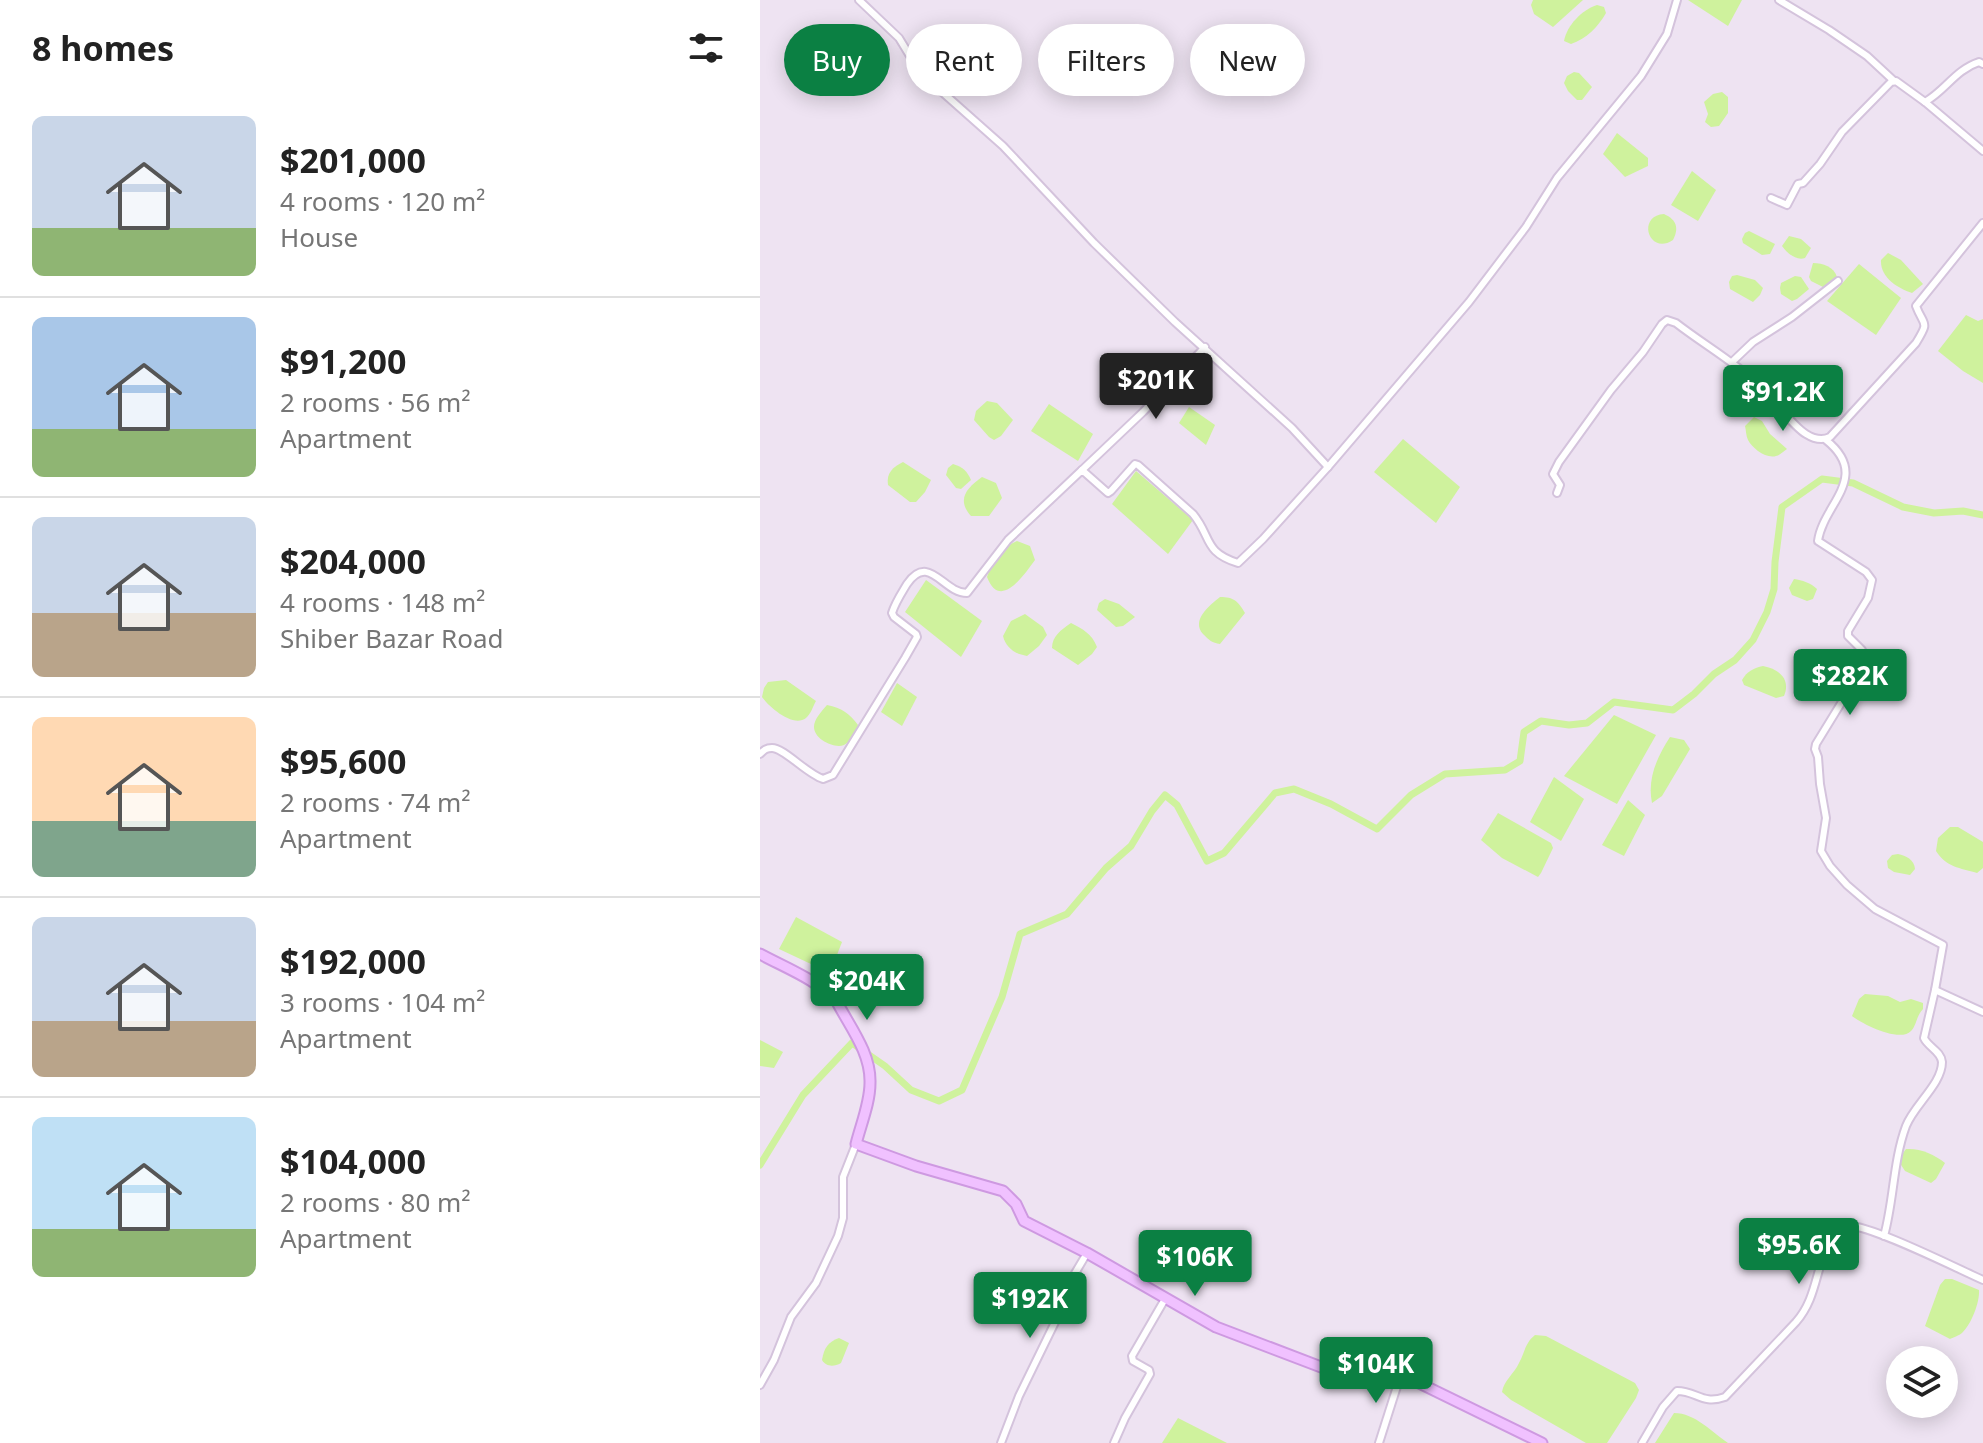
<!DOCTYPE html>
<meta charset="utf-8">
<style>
:root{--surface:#fff;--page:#f2f2f2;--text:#222;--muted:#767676;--line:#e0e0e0;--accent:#0b8043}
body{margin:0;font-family:"Noto Sans",sans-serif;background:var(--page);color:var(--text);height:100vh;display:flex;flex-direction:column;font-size:30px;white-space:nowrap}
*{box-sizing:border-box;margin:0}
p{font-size:26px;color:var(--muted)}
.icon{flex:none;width:44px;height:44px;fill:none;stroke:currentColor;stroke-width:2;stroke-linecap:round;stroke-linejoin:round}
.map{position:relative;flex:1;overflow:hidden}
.side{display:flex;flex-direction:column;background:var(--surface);width:760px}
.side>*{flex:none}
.banner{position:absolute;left:24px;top:24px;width:760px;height:72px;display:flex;gap:16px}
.fabs{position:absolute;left:1126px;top:1346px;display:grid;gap:16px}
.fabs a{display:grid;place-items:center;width:72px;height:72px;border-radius:50%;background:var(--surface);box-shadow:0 4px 20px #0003;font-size:40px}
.price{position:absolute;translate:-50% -68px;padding:0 18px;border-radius:8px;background:var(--accent);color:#fff;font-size:26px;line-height:52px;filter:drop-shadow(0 2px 4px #0008)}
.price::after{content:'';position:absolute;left:50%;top:48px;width:24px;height:18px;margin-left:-12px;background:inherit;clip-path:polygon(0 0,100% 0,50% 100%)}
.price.current{background:#222;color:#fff}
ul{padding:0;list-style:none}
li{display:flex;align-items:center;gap:24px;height:200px;padding:0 32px}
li+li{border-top:2px solid var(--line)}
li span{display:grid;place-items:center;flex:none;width:224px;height:160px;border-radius:12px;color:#555}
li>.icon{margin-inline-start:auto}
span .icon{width:96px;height:96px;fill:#fffc;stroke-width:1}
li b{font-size:34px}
h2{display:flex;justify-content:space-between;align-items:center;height:96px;padding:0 32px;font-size:34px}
.pill{padding:0 28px;border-radius:36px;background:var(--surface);box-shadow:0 4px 20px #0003;font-size:28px;line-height:72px}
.pill.current{background:var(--accent);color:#fff}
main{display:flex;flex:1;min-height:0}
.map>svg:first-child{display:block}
</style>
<main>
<section class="side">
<h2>8 homes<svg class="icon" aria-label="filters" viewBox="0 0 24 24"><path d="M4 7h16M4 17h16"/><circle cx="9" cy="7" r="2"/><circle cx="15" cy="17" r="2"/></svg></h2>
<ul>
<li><span style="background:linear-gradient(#c9d6e8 70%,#8fb573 0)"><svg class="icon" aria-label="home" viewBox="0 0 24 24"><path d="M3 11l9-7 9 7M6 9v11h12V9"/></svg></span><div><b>$201,000</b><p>4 rooms · 120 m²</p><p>House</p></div></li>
<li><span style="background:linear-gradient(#a9c7e8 70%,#8fb573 0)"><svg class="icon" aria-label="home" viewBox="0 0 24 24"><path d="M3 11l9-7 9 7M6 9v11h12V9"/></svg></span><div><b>$91,200</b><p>2 rooms · 56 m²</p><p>Apartment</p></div></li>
<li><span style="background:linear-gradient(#c9d6e8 60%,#b9a48a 0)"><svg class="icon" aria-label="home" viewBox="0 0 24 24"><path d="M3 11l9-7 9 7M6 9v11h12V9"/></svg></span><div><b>$204,000</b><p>4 rooms · 148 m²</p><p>Shiber Bazar Road</p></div></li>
<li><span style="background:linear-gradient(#ffd9b3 65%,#7fa58c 0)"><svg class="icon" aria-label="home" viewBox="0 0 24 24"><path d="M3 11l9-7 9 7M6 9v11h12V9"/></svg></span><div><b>$95,600</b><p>2 rooms · 74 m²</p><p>Apartment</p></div></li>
<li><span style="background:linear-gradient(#c9d6e8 65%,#b9a48a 0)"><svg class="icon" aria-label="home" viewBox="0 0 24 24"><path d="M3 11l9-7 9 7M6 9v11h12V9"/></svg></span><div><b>$192,000</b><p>3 rooms · 104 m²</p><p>Apartment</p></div></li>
<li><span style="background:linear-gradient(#bfe0f5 70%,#8fb573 0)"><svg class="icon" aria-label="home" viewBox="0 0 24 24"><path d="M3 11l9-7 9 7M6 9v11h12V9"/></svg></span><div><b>$104,000</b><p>2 rooms · 80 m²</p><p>Apartment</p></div></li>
</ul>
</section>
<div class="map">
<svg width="1223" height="1443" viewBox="0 0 1223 1443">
<rect width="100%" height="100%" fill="#eee3f2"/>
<g fill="#cff29d">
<path d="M 773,0 L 823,0 L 793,27 L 774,14 L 771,5 Z"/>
<path d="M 928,0 L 982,0 L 968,26 Z"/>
<path d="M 837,5 L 844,7 L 846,13 C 838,27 826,39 811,44 L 804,41 C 807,25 822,10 837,5 Z"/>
<path d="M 814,72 L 819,73 L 832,87 L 822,100 L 817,100 L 808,91 L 804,83 L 807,76 Z"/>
<path d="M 962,92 L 968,97 L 968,113 L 959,126 L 951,127 L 945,122 L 948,114 L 944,102 L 953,94 Z"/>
<path d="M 857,133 L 888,158 L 888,166 L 865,177 L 843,154 Z"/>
<path d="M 932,171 L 956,190 L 938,221 L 911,205 Z"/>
<path d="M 904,214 C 917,220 919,228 913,240 C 889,256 876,216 904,214 Z"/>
<path d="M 989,231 L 1015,244 L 1010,254 L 1002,255 L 983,243 L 982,239 L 985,233 Z"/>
<path d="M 1029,236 L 1041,239 L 1051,248 L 1045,258 C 1036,261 1027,253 1022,246 Z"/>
<path d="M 1128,253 L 1141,260 L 1163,284 L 1152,293 C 1137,288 1120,277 1121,260 Z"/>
<path d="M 1053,263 C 1063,263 1074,267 1077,277 L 1072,284 L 1063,287 L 1051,281 L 1049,277 Z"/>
<path d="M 1099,264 L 1141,298 L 1116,335 L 1067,301 Z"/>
<path d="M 977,275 L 995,280 L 1003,288 L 1000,295 L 993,302 L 970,289 L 969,282 L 972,276 Z"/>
<path d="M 1035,276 L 1041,277 L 1049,289 L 1037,299 L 1032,301 L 1021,294 L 1020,288 L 1021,283 Z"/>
<path d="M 1206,315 L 1218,321 L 1223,319 L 1223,383 L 1203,371 L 1178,351 Z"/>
<path d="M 227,401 L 237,403 L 253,420 L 241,436 L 234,440 L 229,437 L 214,420 L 216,411 Z"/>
<path d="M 289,404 L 333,434 L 318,461 L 271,431 Z"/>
<path d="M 429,407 L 455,425 L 446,445 L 419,423 Z"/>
<path d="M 994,417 L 1002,421 L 1010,434 L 1027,449 C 1024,451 1019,456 1016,456 C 1006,459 992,448 988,440 C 986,436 986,430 985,426 Z"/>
<path d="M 643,439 L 700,487 L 676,523 L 614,472 Z"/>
<path d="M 143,462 L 171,480 L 165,492 L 156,502 L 150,502 L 128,485 C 126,473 133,467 143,462 Z"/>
<path d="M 193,464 C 203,467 207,471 211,480 L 201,489 L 196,488 L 186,475 L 188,468 Z"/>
<path d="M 376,471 L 433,520 L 408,554 L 352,504 Z"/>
<path d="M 222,477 L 236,483 L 242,498 L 229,516 L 211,516 C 196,499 207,488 222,477 Z"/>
<path d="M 257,541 L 270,546 L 275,560 C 264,575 240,611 227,577 C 233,560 241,548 257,541 Z"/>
<path d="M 1034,579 C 1042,580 1051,583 1057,589 L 1053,599 L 1047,601 L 1032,595 L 1029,588 Z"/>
<path d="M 166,580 L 222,621 L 201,657 L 145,612 Z"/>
<path d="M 460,597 C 474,597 478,601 485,613 L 460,644 C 452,643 449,640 443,634 C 431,620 449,606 460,597 Z"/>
<path d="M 345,599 L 359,604 L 375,617 L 363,626 L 356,627 L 337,610 L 339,603 Z"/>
<path d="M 265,614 L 283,627 L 287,635 L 279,646 L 267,656 C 255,654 246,648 243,636 L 251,621 Z"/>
<path d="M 311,623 C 323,629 332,634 337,647 L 332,654 L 318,665 L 292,648 C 292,636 301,630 311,623 Z"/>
<path d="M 1003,666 C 1019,669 1031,679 1024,696 L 1016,698 L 984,685 L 982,680 C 987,671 994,668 1003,666 Z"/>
<path d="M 26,680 L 56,701 C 53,706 51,714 46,718 C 33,728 9,707 2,697 L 4,688 L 8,682 Z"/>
<path d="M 137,683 L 157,697 L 142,726 L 121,712 Z"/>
<path d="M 67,705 C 82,708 89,713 98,725 C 95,733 92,741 84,745 C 74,749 54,739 54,727 C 54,719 62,711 67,705 Z"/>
<path d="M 854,715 L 896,735 L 857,804 L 804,776 Z"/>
<path d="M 910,737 L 924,740 L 930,749 L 902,796 L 892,803 C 887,779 897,757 910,737 Z"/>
<path d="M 794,777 L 824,799 L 801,841 L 770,822 Z"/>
<path d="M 868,800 L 885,815 L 864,856 L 842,845 Z"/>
<path d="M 738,813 L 791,843 L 793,848 L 781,873 L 778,877 L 742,858 L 721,840 Z"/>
<path d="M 1190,827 L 1198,827 L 1223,842 L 1223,868 L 1217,873 C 1200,868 1186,867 1176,851 L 1178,838 Z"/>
<path d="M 1138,854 C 1146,856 1154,859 1155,869 L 1150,875 L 1134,872 L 1128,868 L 1127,861 L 1132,855 Z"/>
<path d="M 36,917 L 82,942 L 70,973 L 19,949 Z"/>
<path d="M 1105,994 L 1128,996 L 1140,1002 L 1151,999 L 1163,1003 L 1163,1009 C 1156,1016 1157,1025 1151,1031 C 1140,1043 1102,1024 1092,1016 L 1099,999 Z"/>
<path d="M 0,1040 L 23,1052 L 14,1068 L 0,1066 Z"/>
<path d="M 1146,1149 C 1160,1148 1174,1154 1185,1163 L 1176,1179 L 1171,1183 L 1145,1171 L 1138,1160 Z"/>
<path d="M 1185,1279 L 1192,1279 L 1219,1290 C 1220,1302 1211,1325 1202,1333 C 1200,1335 1192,1338 1190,1339 L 1165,1326 L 1180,1285 Z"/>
<path d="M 775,1335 L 786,1336 L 875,1383 L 879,1390 L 876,1398 L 847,1443 L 826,1443 L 751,1400 L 742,1392 C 744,1380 754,1374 759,1363 C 765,1352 765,1343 775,1335 Z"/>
<path d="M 79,1338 L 89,1343 L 81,1363 C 74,1367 66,1367 62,1360 C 64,1348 68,1342 79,1338 Z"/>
<path d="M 914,1413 C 935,1413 952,1432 968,1443 L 895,1443 Z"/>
<path d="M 418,1418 L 467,1443 L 402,1443 Z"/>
</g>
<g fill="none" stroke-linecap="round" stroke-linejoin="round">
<path stroke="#cff29d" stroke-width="7" d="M 0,1165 L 43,1095 L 92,1043 L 125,1066 L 151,1090 L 179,1101 L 202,1090 L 242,997 L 260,934 L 307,914 L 346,868 L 371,846 L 392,811 L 405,795 L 417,805 L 447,861 L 464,853 L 515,793 L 534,789 L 571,804 L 617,829 L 651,795 L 685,774 L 745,770 L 760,761 L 764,732 L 781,721 L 809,725 L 827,723 L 854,702 L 913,710 L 934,694 L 954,674 L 975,660 L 993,640 L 1007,612 L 1014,589 L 1015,562 L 1022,507 L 1062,479 L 1093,483 L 1143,507 L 1174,513 L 1203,511 L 1223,515"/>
<defs>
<g id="street">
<path d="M 99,0 L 139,38 L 153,61 L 181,91 L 243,146 L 334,243 L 415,322 L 532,428 L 568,467 L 709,302 L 766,227 L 797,178 L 881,76 L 907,34 L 917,0"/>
<path d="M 1019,0 L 1069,30 L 1107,56 L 1134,81"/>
<path d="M 1165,102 L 1223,151"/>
<path d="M 1011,198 L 1027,205 L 1038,184 L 1043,183 L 1060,164 L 1082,132 L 1131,82 L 1136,81 L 1165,102 C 1186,90 1195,70 1219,62 L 1223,64"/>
<path d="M 972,362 L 993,342 L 1032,317 L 1078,281"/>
<path d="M 1066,440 C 1112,477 1063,504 1058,541 L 1106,572 L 1112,580 L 1108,598 L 1088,631 L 1088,636 L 1102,650 L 1104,655 L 1083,700 L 1056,744 L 1055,749 L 1058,757 L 1060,784 L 1066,818 L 1061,851 L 1070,866 L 1087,885 L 1115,909 L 1183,945 L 1175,990"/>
<path d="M 322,470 L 383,412 L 445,347"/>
<path d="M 797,493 L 800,485 L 793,474 L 799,462 L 851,390 L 883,352 L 902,324 L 907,320 L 916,323 C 943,344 973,361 998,384 C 1012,397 1031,425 1046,434 C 1054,439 1062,441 1070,437 L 1156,343 C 1170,320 1164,327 1156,306 L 1223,223"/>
<path d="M 0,754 C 4,750 6,748 12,748 C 24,748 47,774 63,779 L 73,775 L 145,658 L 157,637 L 156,634 L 134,617 L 132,613 C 135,603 141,594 147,584 C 169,552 183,593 207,593 L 248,540 L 322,470 L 348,493 L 351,491 L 375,464 L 378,465 L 433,514 C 452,537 443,552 478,563 L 503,539 L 568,467"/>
<path d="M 1124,1236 C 1134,1200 1133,1161 1146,1126 C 1154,1105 1182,1084 1182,1062 C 1181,1051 1168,1047 1164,1038 L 1175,990 L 1223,1012"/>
<path d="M 0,1385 L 14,1360 L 31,1317 L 56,1283 L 78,1236 L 83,1218 L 83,1177 L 96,1144"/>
<path d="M 241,1443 L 259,1396 L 300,1312 L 314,1275 L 327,1253"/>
<path d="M 354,1443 L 365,1418 L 390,1374 L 389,1370 L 373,1361 L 372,1356 L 405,1299"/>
<path d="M 619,1443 L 640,1377"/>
<path d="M 882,1443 L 903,1407 L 917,1391 C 937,1391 942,1405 965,1397 L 1036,1322 C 1057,1298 1055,1270 1069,1243 C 1072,1236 1078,1228 1086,1226 C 1105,1222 1200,1270 1223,1280"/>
</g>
<path id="secondary" d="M 0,954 C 26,968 58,980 77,1002 C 90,1027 111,1053 110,1083 C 110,1103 101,1124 96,1144 L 156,1166 L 243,1191 L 256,1204 L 264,1221 L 327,1253 L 456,1327 L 561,1367 L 594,1372 L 630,1374 L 659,1383 L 782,1443"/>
</defs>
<use href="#street" stroke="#d4c3dc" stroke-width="10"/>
<use href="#secondary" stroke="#ce99e1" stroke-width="13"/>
<use href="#street" stroke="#fff" stroke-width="6"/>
<use href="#secondary" stroke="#f0c1ff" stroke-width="9"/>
</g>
</svg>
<div class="fabs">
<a><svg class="icon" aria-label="layers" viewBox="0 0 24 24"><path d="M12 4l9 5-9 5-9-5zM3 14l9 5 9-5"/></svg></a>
</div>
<b class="price current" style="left:396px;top:421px">$201K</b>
<b class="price" style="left:1023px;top:433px">$91.2K</b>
<b class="price" style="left:1090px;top:717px">$282K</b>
<b class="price" style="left:107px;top:1022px">$204K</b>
<b class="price" style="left:1039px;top:1286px">$95.6K</b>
<b class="price" style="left:435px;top:1298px">$106K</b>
<b class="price" style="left:270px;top:1340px">$192K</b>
<b class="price" style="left:616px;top:1405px">$104K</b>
<div class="banner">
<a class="pill current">Buy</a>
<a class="pill">Rent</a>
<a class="pill">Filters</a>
<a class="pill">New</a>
</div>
</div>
</main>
